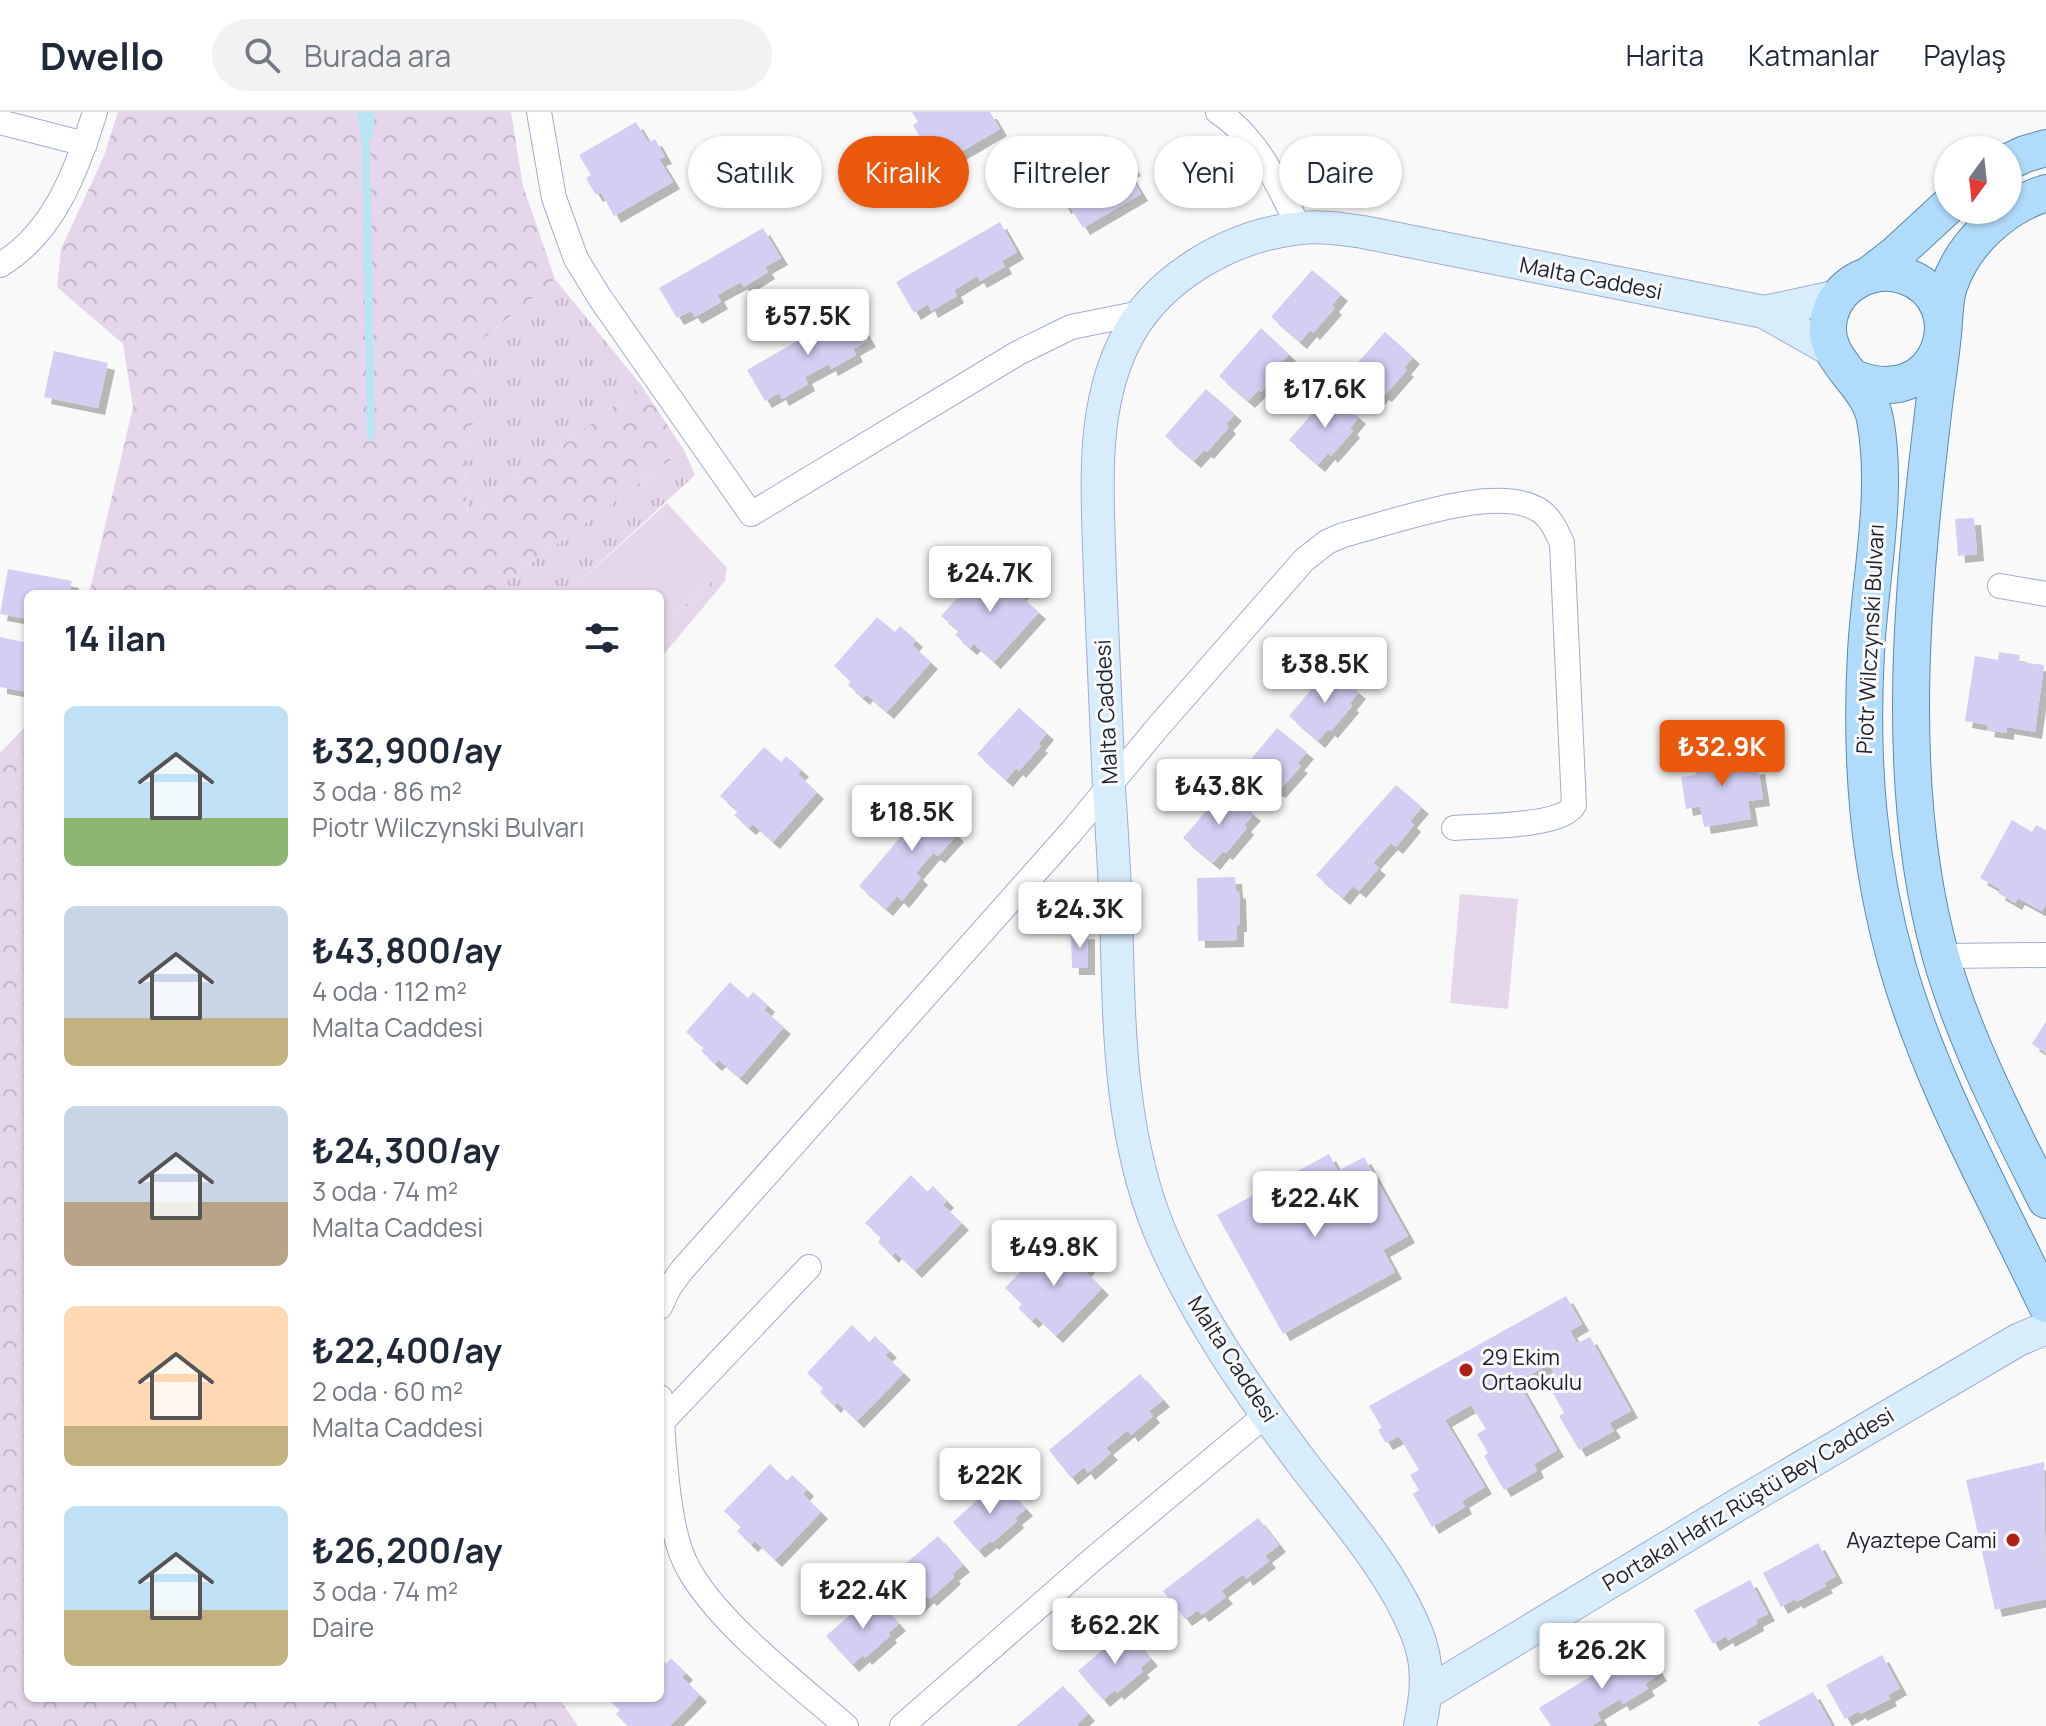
<!DOCTYPE html>
<html lang="tr">
<meta charset="utf-8">
<style>
:root{--surface:#fff;--page:#f2f2f3;--text:#1f2937;--muted:#747a83;--line:#e0e1e3;--accent:#ea580c}
body{margin:0;font-family:Manrope,sans-serif;background:var(--page);color:var(--text);height:100vh;display:flex;flex-direction:column;font-size:30px;white-space:nowrap}
*{box-sizing:border-box;margin:0}
p{font-size:26px;color:var(--muted)}
.icon{flex:none;width:44px;height:44px;fill:none;stroke:currentColor;stroke-width:2;stroke-linecap:round;stroke-linejoin:round}
.map{position:relative;flex:1;overflow:hidden}
.drawer{position:absolute;left:24px;top:478px;width:640px;height:1112px;display:flex;flex-direction:column;background:var(--surface);border-radius:12px;box-shadow:0 2px 6px #0004}
.drawer>*{flex:none}
.top-card{position:absolute;left:688px;top:24px;width:760px;height:72px;display:flex;gap:16px}
.needle{width:52px;rotate:195deg}
.buttons{position:absolute;left:1934px;top:24px;display:grid;gap:16px}
.buttons a{display:grid;place-items:center;width:88px;height:88px;border-radius:50%;background:var(--surface);box-shadow:0 2px 6px #0004;font-size:40px}
.price{position:absolute;translate:-50% -68px;padding:0 18px;border-radius:8px;background:#fff;color:#222;font-size:26px;line-height:52px;filter:drop-shadow(0 2px 4px #0008)}
.price::after{content:'';position:absolute;left:50%;top:48px;width:24px;height:18px;margin-left:-12px;background:inherit;clip-path:polygon(0 0,100% 0,50% 100%)}
.price.on{background:var(--accent);color:#fff}
ul{padding:0;list-style:none}
li{display:flex;align-items:center;gap:24px;height:200px;padding:0 40px}
li span{display:grid;place-items:center;flex:none;width:224px;height:160px;border-radius:12px;color:#555}
li>.icon{margin-inline-start:auto}
span .icon{width:96px;height:96px;fill:#fffc;stroke-width:1}
li b{font-size:34px}
h2{display:flex;justify-content:space-between;align-items:center;height:96px;padding:0 40px;font-size:34px}
.pill{padding:0 28px;border-radius:36px;background:var(--surface);box-shadow:0 2px 6px #0004;font-size:28px;line-height:72px}
.pill.on{background:var(--accent);color:#fff}
header{display:flex;align-items:center;gap:48px;box-sizing:border-box;height:112px;padding:0 40px;background:var(--surface);border-bottom:2px solid var(--line)}
header strong{font-size:38px}
nav{display:flex;gap:44px;margin-inline-start:auto;font-size:28px}
.search{width:560px;height:72px;background:var(--page);display:flex;align-items:center;gap:20px;box-sizing:border-box;padding:0 28px;border-radius:44px;color:var(--muted);font-size:30px}
.map>svg:first-child{display:block}
</style>
<header>
<strong>Dwello</strong>
<div class="search"><svg class="icon" aria-label="search" viewBox="0 0 24 24"><circle cx="10" cy="10" r="6"/><path d="M15 15l6 6"/></svg>Burada ara</div>
<nav><a>Harita</a><a>Katmanlar</a><a>Paylaş</a></nav>
</header>
<div class="map">
<svg width="2046" height="1614" viewBox="0 0 2046 1614">
<defs>
<pattern id="grass-tufts" width="24" height="20" patternUnits="userSpaceOnUse" patternTransform="scale(2)"><rect width="24" height="20" fill="#e5d6eb"/><path d="M3 7l-1-3M5 7V3M7 7l1-3M15 17l-1-3M17 17v-4M19 17l1-3" fill="none" stroke="#c4b7ca"/></pattern>
<pattern id="forest-crowns" width="20" height="18" patternUnits="userSpaceOnUse" patternTransform="scale(2)"><rect width="20" height="18" fill="#e5d6eb"/><path d="M2 6a3 3 0 1 1 6 0M12 15a3 3 0 1 1 6 0" fill="none" stroke="#c4b7ca"/></pattern>
<filter id="shadow"><feDropShadow dx="7" dy="7" stdDeviation="0" flood-color="#0004"/></filter>
</defs>
<rect width="100%" height="100%" fill="#f9f9f9"/>
<g fill="url(#grass-tufts)">
<path d="M 555,167 L 641,273 L 468,406 L 465,357 L 484,226 Z"/>
<path d="M 684,338 L 695,363 L 566,482 L 502,482 L 504,471 Z"/>
<path d="M 727,456 L 725,469 L 660,547 L 660,516 Z"/>
</g>
<g fill="url(#forest-crowns)">
<path d="M 118,0 L 511,0 L 523,74 L 555,167 L 484,226 L 465,357 L 468,406 L 641,273 L 684,338 L 504,471 L 502,482 L 89,482 L 133,295 L 123,232 L 57,175 L 61,137 L 104,44 Z"/>
<path d="M 28,612 L 28,1586 L 559,1586 L 578,1614 L 0,1614 L 0,641 Z"/>
</g>
<g fill="#e5d6eb">
<path d="M 667,391 L 727,456 L 660,516 L 660,482 L 566,482 Z"/>
<path d="M 1460,782 L 1518,787 L 1508,897 L 1450,891 Z"/>
</g>
<g fill="none" stroke-linecap="round" stroke-linejoin="round">
<g stroke="#b8e5f2" stroke-width="8">
<path d="M 362,0 L 366,40 L 371,324"/>
<path d="M 368,24 L 371,0"/>
</g>
</g>
<g fill="#d3cff3" filter="url(#shadow)">
<path d="M 912,0 L 990,0 L 1000,17 L 942,51 L 928,27 L 923,30 L 918,22 L 913,13 L 918,10 Z"/>
<path d="M 636,10 L 648,30 L 655,27 L 665,45 L 659,47 L 673,70 L 614,104 L 601,80 L 596,83 L 591,75 L 586,66 L 591,63 L 579,43 Z"/>
<path d="M 1105,23 L 1116,43 L 1123,39 L 1134,57 L 1128,60 L 1141,82 L 1083,116 L 1069,93 L 1064,95 L 1060,87 L 1055,78 L 1059,75 L 1048,56 Z"/>
<path d="M 1000,110 L 1017,140 L 1002,149 L 1005,155 L 980,169 L 977,164 L 954,178 L 957,184 L 931,199 L 928,192 L 914,201 L 896,170 Z"/>
<path d="M 763,116 L 781,146 L 765,155 L 768,160 L 744,175 L 741,170 L 717,183 L 721,190 L 695,205 L 691,199 L 677,206 L 659,176 Z"/>
<path d="M 1312,158 L 1341,182 L 1332,193 L 1335,196 L 1313,221 L 1310,218 L 1300,230 L 1271,205 Z"/>
<path d="M 851,198 L 869,228 L 853,237 L 856,243 L 831,257 L 829,252 L 805,265 L 808,272 L 782,287 L 779,281 L 765,289 L 747,258 Z"/>
<path d="M 1261,216 L 1289,242 L 1280,252 L 1283,255 L 1261,280 L 1259,278 L 1248,289 L 1219,264 Z"/>
<path d="M 1385,220 L 1413,245 L 1404,256 L 1407,258 L 1385,283 L 1382,281 L 1372,293 L 1343,267 Z"/>
<path d="M 54,239 L 108,251 L 98,296 L 44,285 Z"/>
<path d="M 1206,277 L 1235,302 L 1226,312 L 1229,315 L 1207,340 L 1204,338 L 1194,349 L 1165,324 Z"/>
<path d="M 1330,281 L 1359,305 L 1350,316 L 1353,319 L 1331,344 L 1328,341 L 1318,353 L 1289,328 Z"/>
<path d="M 1974,406 L 1977,442 L 1958,444 L 1955,407 Z"/>
<path d="M 985,455 L 1002,470 L 1008,464 L 1023,478 L 1019,483 L 1039,500 L 994,550 L 974,532 L 970,536 L 963,530 L 955,523 L 959,519 L 941,504 Z"/>
<path d="M 8,457 L 72,469 L 69,482 L 28,482 L 28,507 L 0,502 Z"/>
<path d="M 877,505 L 895,520 L 900,514 L 916,528 L 912,533 L 931,550 L 887,600 L 866,582 L 863,586 L 856,580 L 848,573 L 851,569 L 834,554 Z"/>
<path d="M 0,525 L 28,531 L 28,580 L 0,575 Z"/>
<path d="M 1999,540 L 2020,543 L 2019,550 L 2044,553 L 2035,620 L 2007,615 L 2007,621 L 1987,618 L 1988,613 L 1965,609 L 1975,544 L 1998,548 Z"/>
<path d="M 1329,556 L 1359,580 L 1350,591 L 1352,594 L 1331,619 L 1328,617 L 1318,629 L 1289,604 Z"/>
<path d="M 1019,596 L 1047,621 L 1038,632 L 1041,634 L 1019,659 L 1016,656 L 1006,668 L 977,642 Z"/>
<path d="M 1277,616 L 1307,640 L 1297,652 L 1301,654 L 1279,679 L 1276,677 L 1266,689 L 1237,664 Z"/>
<path d="M 764,635 L 781,650 L 786,644 L 802,658 L 798,662 L 817,680 L 773,730 L 753,712 L 749,716 L 742,710 L 734,703 L 738,699 L 720,684 Z"/>
<path d="M 1740,636 L 1744,657 L 1758,655 L 1763,687 L 1748,689 L 1751,707 L 1704,715 L 1700,694 L 1686,697 L 1681,665 L 1696,663 L 1693,644 Z"/>
<path d="M 1396,673 L 1422,695 L 1410,709 L 1414,713 L 1396,735 L 1391,731 L 1373,751 L 1379,756 L 1359,779 L 1353,774 L 1343,786 L 1316,763 Z"/>
<path d="M 1224,678 L 1254,702 L 1244,713 L 1247,716 L 1226,741 L 1223,739 L 1213,751 L 1183,726 Z"/>
<path d="M 937,682 L 963,705 L 952,718 L 957,723 L 938,744 L 933,741 L 916,761 L 921,766 L 902,789 L 897,784 L 886,797 L 859,774 Z"/>
<path d="M 2012,708 L 2032,720 L 2036,713 L 2046,718 L 2046,792 L 2042,799 L 2018,786 L 2015,791 L 1998,781 L 2000,777 L 1980,766 Z"/>
<path d="M 1235,765 L 1236,779 L 1239,780 L 1240,813 L 1237,813 L 1237,828 L 1198,829 L 1197,766 Z"/>
<path d="M 1088,820 L 1088,856 L 1072,856 L 1071,821 Z"/>
<path d="M 730,870 L 748,886 L 753,880 L 768,893 L 764,898 L 784,915 L 740,966 L 719,948 L 715,952 L 701,939 L 704,935 L 686,920 Z"/>
<path d="M 2046,909 L 2046,941 L 2032,932 Z"/>
<path d="M 1329,1042 L 1338,1059 L 1364,1045 L 1408,1124 L 1383,1138 L 1395,1160 L 1283,1222 L 1217,1103 Z"/>
<path d="M 911,1063 L 927,1080 L 933,1074 L 947,1089 L 943,1093 L 962,1111 L 915,1159 L 895,1140 L 892,1144 L 878,1130 L 881,1126 L 865,1111 Z"/>
<path d="M 1050,1129 L 1067,1145 L 1073,1139 L 1088,1154 L 1084,1158 L 1102,1176 L 1056,1224 L 1036,1205 L 1032,1209 L 1018,1196 L 1022,1192 L 1005,1176 Z"/>
<path d="M 1566,1184 L 1582,1212 L 1570,1219 L 1577,1231 L 1590,1225 L 1631,1299 L 1609,1311 L 1614,1319 L 1579,1338 L 1559,1304 L 1564,1301 L 1553,1281 L 1562,1276 L 1549,1252 L 1518,1270 L 1557,1338 L 1534,1352 L 1537,1359 L 1504,1378 L 1484,1344 L 1488,1341 L 1477,1322 L 1486,1317 L 1471,1293 L 1445,1308 L 1485,1375 L 1462,1389 L 1465,1395 L 1432,1415 L 1413,1382 L 1419,1378 L 1410,1363 L 1419,1358 L 1399,1324 L 1386,1331 L 1378,1318 L 1382,1316 L 1369,1294 Z"/>
<path d="M 852,1213 L 869,1230 L 875,1224 L 890,1239 L 885,1243 L 904,1261 L 857,1309 L 837,1290 L 834,1294 L 820,1280 L 823,1276 L 807,1261 Z"/>
<path d="M 1140,1262 L 1163,1288 L 1149,1299 L 1153,1304 L 1131,1323 L 1128,1318 L 1106,1336 L 1111,1341 L 1088,1361 L 1084,1355 L 1071,1366 L 1049,1338 Z"/>
<path d="M 2044,1350 L 2046,1487 L 1995,1498 L 1966,1368 Z"/>
<path d="M 770,1352 L 787,1369 L 792,1363 L 807,1377 L 803,1382 L 821,1400 L 775,1448 L 755,1429 L 751,1433 L 737,1419 L 741,1415 L 724,1399 Z"/>
<path d="M 1000,1368 L 1026,1397 L 1015,1406 L 1017,1409 L 992,1431 L 990,1429 L 978,1439 L 953,1410 Z"/>
<path d="M 1258,1406 L 1279,1433 L 1265,1444 L 1269,1449 L 1246,1467 L 1243,1462 L 1221,1479 L 1226,1485 L 1202,1503 L 1198,1498 L 1185,1507 L 1163,1479 Z"/>
<path d="M 938,1424 L 963,1453 L 952,1462 L 954,1465 L 930,1487 L 927,1484 L 916,1495 L 890,1465 Z"/>
<path d="M 1818,1431 L 1836,1464 L 1824,1471 L 1826,1474 L 1796,1490 L 1795,1487 L 1781,1495 L 1763,1461 Z"/>
<path d="M 1750,1468 L 1768,1502 L 1756,1508 L 1757,1512 L 1728,1528 L 1726,1524 L 1713,1532 L 1694,1498 Z"/>
<path d="M 873,1483 L 899,1512 L 888,1521 L 890,1524 L 865,1546 L 863,1543 L 852,1553 L 826,1524 Z"/>
<path d="M 1126,1518 L 1151,1547 L 1140,1556 L 1143,1559 L 1117,1581 L 1115,1578 L 1103,1588 L 1078,1559 Z"/>
<path d="M 1642,1533 L 1660,1562 L 1645,1572 L 1648,1577 L 1623,1592 L 1620,1587 L 1597,1601 L 1601,1608 L 1591,1614 L 1551,1614 L 1539,1596 Z"/>
<path d="M 1882,1543 L 1900,1576 L 1888,1583 L 1890,1587 L 1860,1602 L 1859,1599 L 1845,1607 L 1826,1573 Z"/>
<path d="M 660,1546 L 666,1552 L 671,1546 L 686,1561 L 682,1565 L 700,1583 L 670,1614 L 628,1614 L 616,1602 L 620,1598 L 607,1586 L 660,1586 Z"/>
<path d="M 1063,1574 L 1088,1602 L 1077,1612 L 1079,1614 L 1016,1614 Z"/>
<path d="M 1813,1580 L 1832,1614 L 1760,1614 L 1758,1610 Z"/>
</g>
<g fill="none" stroke-linecap="round" stroke-linejoin="round">
<defs>
<g id="street">
<path d="M 539,0 L 554,86 L 576,147 L 600,186 L 751,402 L 1018,241 L 1071,215 L 1141,201"/>
<path d="M 1218,0 C 1258,26 1279,74 1299,116"/>
<path d="M 0,10 L 85,32"/>
<path d="M 0,153 C 54,121 77,58 95,0"/>
<path d="M 2000,474 L 2046,482"/>
<path d="M 1941,844 L 2046,843"/>
<path d="M 660,1195 L 669,1176 L 682,1158 L 1072,719 L 1158,615 L 1304,448 L 1327,430 L 1343,423 C 1391,411 1493,372 1537,397 C 1550,404 1556,418 1562,431 L 1574,693 C 1562,715 1480,714 1454,716"/>
<path d="M 660,1285 C 664,1330 666,1402 682,1443 C 704,1501 798,1572 846,1614"/>
<path d="M 662,1310 L 809,1155"/>
<path d="M 902,1614 L 1092,1448 L 1268,1301"/>
</g>
<g id="secondary">
<path d="M 1764,200 L 1839,184"/>
<path d="M 1427,1581 L 1739,1392 L 2018,1228 L 2046,1216"/>
<path d="M 1420,1614 C 1427,1581 1430,1552 1416,1519 C 1391,1458 1343,1404 1303,1352 C 1249,1280 1195,1203 1160,1120 C 1118,1019 1119,906 1116,799 C 1114,758 1112,717 1109,676 C 1106,606 1103,535 1100,465 C 1098,388 1089,302 1124,231 C 1155,166 1231,123 1301,116 C 1322,114 1342,117 1363,120 L 1764,200 L 1831,238"/>
</g>
<g id="primary">
<path d="M 2008,50 L 2025,42 L 2046,36"/>
<path d="M 2046,81 C 2003,95 1964,130 1949,174 C 1944,189 1945,205 1943,221 C 1941,245 1937,269 1934,293 C 1913,471 1892,670 1941,845 C 1965,929 2007,1010 2046,1088"/>
<path d="M 1869,163 L 1896,142 L 1948,94"/>
<path d="M 1854,266 C 1942,302 1975,188 1905,164 C 1874,153 1839,171 1830,202 C 1817,248 1867,266 1875,307 C 1889,381 1870,465 1866,540 C 1860,649 1868,751 1898,856 C 1932,973 1994,1082 2046,1192"/>
</g>
</defs>
<use href="#street" stroke="#9fadcd" stroke-width="26"/>
<use href="#secondary" stroke="#9fadcd" stroke-width="34"/>
<use href="#primary" stroke="#5b8ab0" stroke-width="38"/>
<use href="#street" stroke="#fff" stroke-width="24"/>
<use href="#secondary" stroke="#d8edfc" stroke-width="32"/>
<use href="#primary" stroke="#b1dbfa" stroke-width="36"/>
</g>
<g fill="#b02115" stroke="#f9f9f9" stroke-width="3">
<circle cx="1466" cy="1258" r="8"/>
<circle cx="2013" cy="1428" r="8"/>
</g>
<g text-anchor="middle" dominant-baseline="central" stroke-width="6" stroke-linejoin="round" paint-order="stroke">
<g font-size="22" fill="#1c212d" stroke="#f9f9f9">
<text transform="translate(1591 166) rotate(11)">Malta Caddesi</text>
<text transform="translate(1870 527) rotate(-87)">Piotr Wilczynski Bulvarı</text>
<text transform="translate(1106 600) rotate(-93)">Malta Caddesi</text>
<text transform="translate(1233 1247) rotate(57)">Malta Caddesi</text>
<text transform="translate(1748 1387) rotate(-31)">Portakal Hafız Rüştü Bey Caddesi</text>
</g>
<g font-size="22" fill="#1c212d" stroke="#f9f9f9" text-anchor="start">
<text x="1482" y="1245">29 Ekim<tspan x="1482" dy="25">Ortaokulu</tspan></text>
<text x="1997" y="1428" text-anchor="end">Ayaztepe Cami</text>
</g>
</g>
</svg>
<div class="buttons">
<a><svg class="needle" viewBox="-14 -14 28 28"><path d="M0-13l5 13h-10z" fill="#e53935"/><path d="M0 13l5-13h-10z" fill="#747a83"/></svg></a>
</div>
<b class="price" style="left:808px;top:245px">₺57.5K</b>
<b class="price" style="left:1325px;top:318px">₺17.6K</b>
<b class="price" style="left:990px;top:502px">₺24.7K</b>
<b class="price" style="left:1325px;top:593px">₺38.5K</b>
<b class="price on" style="left:1722px;top:676px">₺32.9K</b>
<b class="price" style="left:1219px;top:715px">₺43.8K</b>
<b class="price" style="left:912px;top:741px">₺18.5K</b>
<b class="price" style="left:1080px;top:838px">₺24.3K</b>
<b class="price" style="left:1315px;top:1127px">₺22.4K</b>
<b class="price" style="left:1054px;top:1176px">₺49.8K</b>
<b class="price" style="left:990px;top:1404px">₺22K</b>
<b class="price" style="left:863px;top:1519px">₺22.4K</b>
<b class="price" style="left:1115px;top:1554px">₺62.2K</b>
<b class="price" style="left:1602px;top:1579px">₺26.2K</b>
<div class="top-card">
<a class="pill">Satılık</a>
<a class="pill on">Kiralık</a>
<a class="pill">Filtreler</a>
<a class="pill">Yeni</a>
<a class="pill">Daire</a>
</div>
<section class="drawer">
<h2>14 ilan<svg class="icon" aria-label="filters" viewBox="0 0 24 24"><path d="M4 7h16M4 17h16"/><circle cx="9" cy="7" r="2"/><circle cx="15" cy="17" r="2"/></svg></h2>
<ul>
<li><span style="background:linear-gradient(#bfe0f5 70%,#8fb573 0)"><svg class="icon" aria-label="home" viewBox="0 0 24 24"><path d="M3 11l9-7 9 7M6 9v11h12V9"/></svg></span><div><b>₺32,900/ay</b><p>3 oda · 86 m²</p><p>Piotr Wilczynski Bulvarı</p></div></li>
<li><span style="background:linear-gradient(#c9d6e8 70%,#c2b280 0)"><svg class="icon" aria-label="home" viewBox="0 0 24 24"><path d="M3 11l9-7 9 7M6 9v11h12V9"/></svg></span><div><b>₺43,800/ay</b><p>4 oda · 112 m²</p><p>Malta Caddesi</p></div></li>
<li><span style="background:linear-gradient(#c9d6e8 60%,#b9a48a 0)"><svg class="icon" aria-label="home" viewBox="0 0 24 24"><path d="M3 11l9-7 9 7M6 9v11h12V9"/></svg></span><div><b>₺24,300/ay</b><p>3 oda · 74 m²</p><p>Malta Caddesi</p></div></li>
<li><span style="background:linear-gradient(#ffd9b3 75%,#c2b280 0)"><svg class="icon" aria-label="home" viewBox="0 0 24 24"><path d="M3 11l9-7 9 7M6 9v11h12V9"/></svg></span><div><b>₺22,400/ay</b><p>2 oda · 60 m²</p><p>Malta Caddesi</p></div></li>
<li><span style="background:linear-gradient(#bfe0f5 65%,#c2b280 0)"><svg class="icon" aria-label="home" viewBox="0 0 24 24"><path d="M3 11l9-7 9 7M6 9v11h12V9"/></svg></span><div><b>₺26,200/ay</b><p>3 oda · 74 m²</p><p>Daire</p></div></li>
</ul>
</section>
</div>
